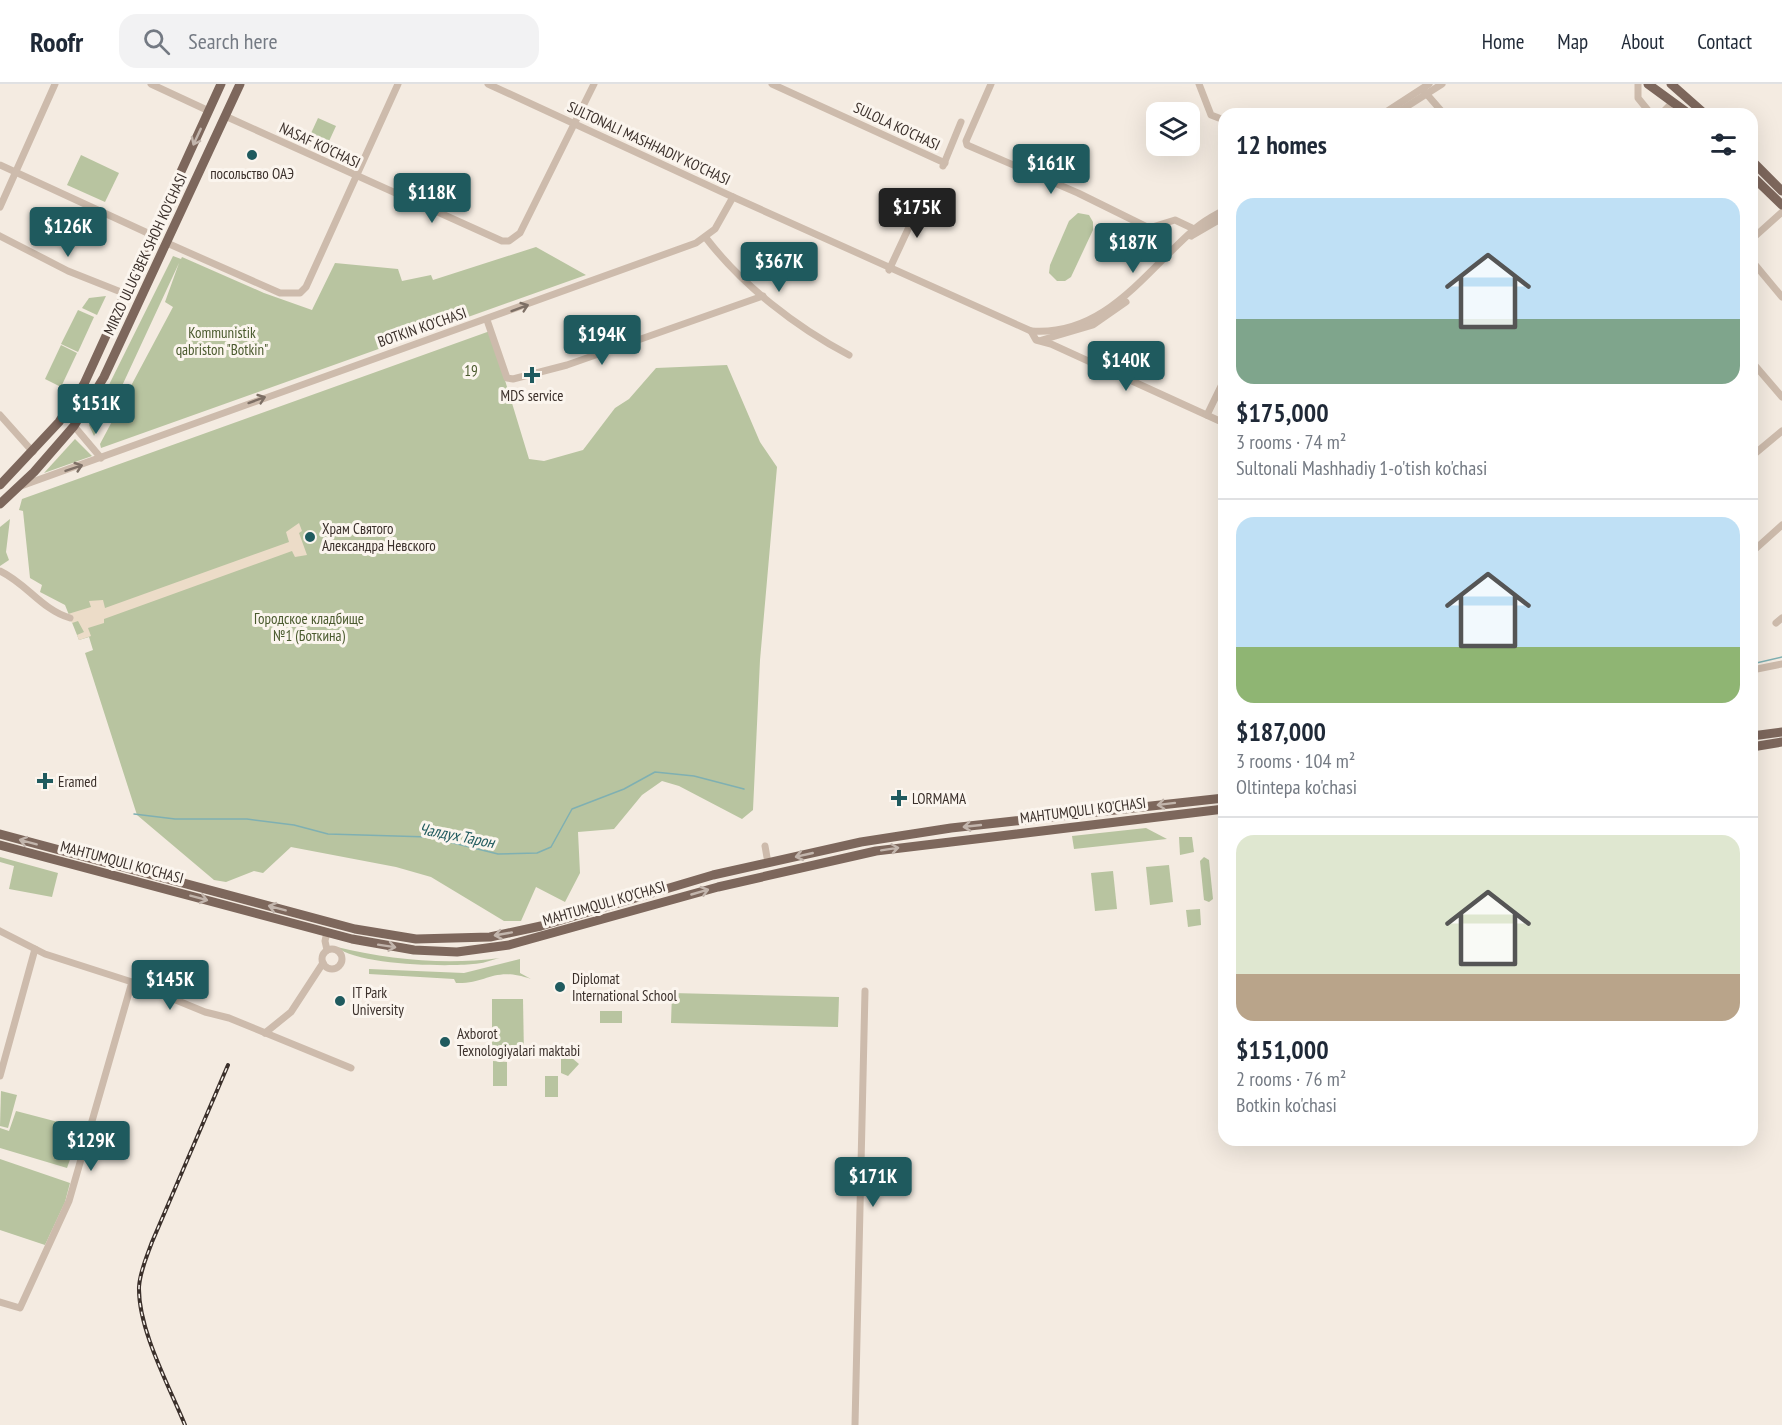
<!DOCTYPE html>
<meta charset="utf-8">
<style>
:root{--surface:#fff;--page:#f2f2f3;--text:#1f2937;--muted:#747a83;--line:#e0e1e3;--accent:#1f5a5e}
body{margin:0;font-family:"PT Sans Narrow",sans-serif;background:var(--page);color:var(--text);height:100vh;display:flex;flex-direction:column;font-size:22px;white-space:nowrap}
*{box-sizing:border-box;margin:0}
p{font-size:20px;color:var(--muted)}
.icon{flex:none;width:33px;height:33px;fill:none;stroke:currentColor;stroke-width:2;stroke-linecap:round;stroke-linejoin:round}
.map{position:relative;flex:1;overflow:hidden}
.side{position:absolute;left:1218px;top:24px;width:540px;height:1038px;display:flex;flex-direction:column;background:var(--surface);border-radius:18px;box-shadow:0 6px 24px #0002}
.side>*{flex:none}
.fabs{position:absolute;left:1146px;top:18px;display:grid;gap:12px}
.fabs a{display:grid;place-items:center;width:54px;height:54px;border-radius:12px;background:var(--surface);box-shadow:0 6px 24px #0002;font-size:30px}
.price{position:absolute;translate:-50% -51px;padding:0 14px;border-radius:6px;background:var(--accent);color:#fff;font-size:20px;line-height:39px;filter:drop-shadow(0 2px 3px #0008)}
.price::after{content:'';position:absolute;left:50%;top:36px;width:18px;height:14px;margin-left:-9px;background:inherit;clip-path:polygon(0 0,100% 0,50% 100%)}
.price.selected{background:#222;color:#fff}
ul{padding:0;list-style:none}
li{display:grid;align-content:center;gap:12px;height:318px;padding:0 18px}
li+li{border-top:2px solid var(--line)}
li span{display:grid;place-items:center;height:186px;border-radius:18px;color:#555}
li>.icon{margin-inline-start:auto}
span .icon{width:108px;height:108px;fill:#fffc;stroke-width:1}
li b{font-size:26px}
h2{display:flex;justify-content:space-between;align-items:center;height:72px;padding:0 18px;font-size:26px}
header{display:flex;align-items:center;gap:36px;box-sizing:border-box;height:84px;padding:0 30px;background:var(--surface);border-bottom:2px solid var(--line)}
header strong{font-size:28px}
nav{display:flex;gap:33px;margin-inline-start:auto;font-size:21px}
.search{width:420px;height:54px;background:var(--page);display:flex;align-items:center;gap:15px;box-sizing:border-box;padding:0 21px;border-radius:18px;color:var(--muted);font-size:22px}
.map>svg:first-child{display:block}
</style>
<header>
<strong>Roofr</strong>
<div class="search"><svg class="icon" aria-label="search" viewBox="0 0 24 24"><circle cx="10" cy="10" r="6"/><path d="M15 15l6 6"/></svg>Search here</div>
<nav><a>Home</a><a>Map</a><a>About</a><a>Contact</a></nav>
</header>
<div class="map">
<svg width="1782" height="1341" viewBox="0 0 1782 1341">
<rect width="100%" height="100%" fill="#f4ebe1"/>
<g fill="#b8c4a0">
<path d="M 318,34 L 336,42 L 325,66 L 307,58 Z"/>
<path d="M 81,71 L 119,89 L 105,118 L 67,101 Z"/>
<path d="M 1078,129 L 1089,131 L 1093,138 L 1093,146 L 1071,193 L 1065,197 L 1057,197 L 1049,189 L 1050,181 L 1069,137 Z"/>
<path d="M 536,163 L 586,191 L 101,364 L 100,360 L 173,223 L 165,218 L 179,179 L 121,304 L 94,352 L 89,341 L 173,172 L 181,175 L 182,173 L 264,209 L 312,226 L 335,179 L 398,185 L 402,197 L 431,191 L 433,196 Z"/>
<path d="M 106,212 L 97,231 L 82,224 L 89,214 Z"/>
<path d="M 78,226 L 94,233 L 78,268 L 61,260 Z"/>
<path d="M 490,247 L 529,375 L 544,377 L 583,366 L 615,324 L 629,315 L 656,284 L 727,281 L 760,358 L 777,383 L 760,576 L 753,726 L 742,735 L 679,702 L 662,697 L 642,711 L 614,745 L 578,748 L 580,789 L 565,818 L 536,803 L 521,837 L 504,837 L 431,793 L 396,783 L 291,763 L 263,789 L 254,787 L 226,798 L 214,796 L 137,731 L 85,569 L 93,566 L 89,553 L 79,556 L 65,521 L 40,508 L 42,501 L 30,494 L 23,427 L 19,426 L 22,415 Z"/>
<path d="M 61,261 L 77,269 L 61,303 L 45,295 Z"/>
<path d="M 75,355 L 92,372 L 44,389 Z"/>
<path d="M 10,435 L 6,468 L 9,476 L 0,482 L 0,443 Z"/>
<path d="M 1146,744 L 1167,755 L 1074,765 L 1072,752 Z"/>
<path d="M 1179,753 L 1192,753 L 1194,768 L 1180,771 Z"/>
<path d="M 0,773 L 58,789 L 52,813 L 9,805 L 14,782 L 0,778 Z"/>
<path d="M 1204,773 L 1209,776 L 1213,815 L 1209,818 L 1204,816 L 1200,777 Z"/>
<path d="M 1169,781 L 1173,818 L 1150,821 L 1146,783 Z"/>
<path d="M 1113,787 L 1117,825 L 1095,827 L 1091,789 Z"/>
<path d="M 1200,825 L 1201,841 L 1188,843 L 1186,826 Z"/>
<path d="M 337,863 C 391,876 445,881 500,874 C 491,876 482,880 473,880 C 446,883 356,881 337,863 Z"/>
<path d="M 520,875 L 520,889 L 531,895 C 493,882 488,900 456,899 L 454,895 L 369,890 L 369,885 L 464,889 Z"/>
<path d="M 672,909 L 839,913 L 838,943 L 671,939 Z"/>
<path d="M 492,915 L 523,915 L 524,972 L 492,972 Z"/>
<rect x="600" y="927" width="22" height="12"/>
<path d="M 561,973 L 572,974 L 579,980 L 568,992 L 561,989 Z"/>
<path d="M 493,977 L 507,978 L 507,1002 L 493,1002 Z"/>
<rect x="545" y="992" width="13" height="21"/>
<path d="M 1,1007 L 17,1011 L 8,1044 L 0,1042 Z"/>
<path d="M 16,1027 L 81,1044 L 67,1084 L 0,1064 L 0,1044 L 9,1047 Z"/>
<path d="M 0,1075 L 70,1099 L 65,1118 L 45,1161 L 0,1146 Z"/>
</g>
<path fill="#ecdcc8" d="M 299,439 L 302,447 L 299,449 L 307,471 L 295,473 L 292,467 L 104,535 L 104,539 L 88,544 L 91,552 L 79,556 L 77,551 L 84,548 L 78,537 L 72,539 L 68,530 L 91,523 L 89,517 L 103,516 L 105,524 L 289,458 L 286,448 Z"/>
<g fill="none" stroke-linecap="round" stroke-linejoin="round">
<g stroke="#7fb0b2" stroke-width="1.5">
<path d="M 1752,580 L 1782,573"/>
<path d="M 134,730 L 175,735 L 247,735 L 294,741 L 328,750 L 429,753 L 498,770 L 537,769 L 551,763 L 572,725 L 624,705 L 655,688 L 694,692 L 744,705"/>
</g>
<g stroke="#cdbbac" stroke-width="7">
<path d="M 151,0 L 209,27"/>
<path d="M 488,0 L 733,113 L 1031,247 L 1036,256 L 1051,260 L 1224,339"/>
<path d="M 772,0 L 945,79"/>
<path d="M 991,0 L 966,57 L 967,61 L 1078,109 L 1149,144 L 1175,136 L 1194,145 L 1191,152"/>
<path d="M 1199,0 L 1211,31 L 1224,36"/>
<path d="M 1638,0 L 1638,14 L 1651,30"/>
<path d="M 1424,7 L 1444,30"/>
<path d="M 1383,30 L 1429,0"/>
<path d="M 1395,30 L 1442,0"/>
<path d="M 1661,30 L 1673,18"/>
<path d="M 225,32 L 502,157 L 509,157 L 520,149 L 594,0"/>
<path d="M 0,81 L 152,151"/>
<path d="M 943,82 L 961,38"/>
<path d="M 0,123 L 55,0"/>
<path d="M 1193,151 L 1224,133"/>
<path d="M 0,152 L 68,187 L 126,210"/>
<path d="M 706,154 C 743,202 796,243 849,271"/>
<path d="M 1752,155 L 1782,128"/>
<path d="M 167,159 L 280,209 L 300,209 L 306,203 L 398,0"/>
<path d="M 1752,177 L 1782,213"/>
<path d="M 889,186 L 910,141 L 927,115"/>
<path d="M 487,236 L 507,294 L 513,295 L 567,281 L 763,212"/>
<path d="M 1031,247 C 1106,253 1147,185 1197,143 C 1205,136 1215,131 1224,126"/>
<path d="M 1042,256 L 1093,241 L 1126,218"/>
<path d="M 1752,278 L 1782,313"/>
<path d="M 0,331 L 33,368"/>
<path d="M 1207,331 L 1224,296"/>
<path d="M 74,342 L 101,374"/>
<path d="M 1752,372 L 1782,347"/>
<path d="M 21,402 L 696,159 L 715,145 L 733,113"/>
<path d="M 1752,468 L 1782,441"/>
<path d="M 0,487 C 26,499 42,526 70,534"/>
<path d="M 1776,539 L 1782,534"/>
<path d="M 1757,585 L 1782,580"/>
<path d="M 765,762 L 768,779"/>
<path d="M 0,847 L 45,870 L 132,898 L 205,928 L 229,934 L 351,984"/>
<path d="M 327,848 L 325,857 L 327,866"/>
<circle cx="332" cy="875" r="10"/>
<path d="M 265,949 L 291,928 L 323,879"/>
<path d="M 0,992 L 35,865"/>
<path d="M 0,1218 L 20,1224 L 69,1117 L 132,898"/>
<path d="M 855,1341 L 865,907"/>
</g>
<g stroke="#7d675c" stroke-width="9">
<path d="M 1648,0 L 1689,30"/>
<path d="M 1671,0 L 1705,30"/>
<path d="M 1752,77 L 1782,107"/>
<path d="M 1752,92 L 1782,121"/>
<path d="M 0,401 L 59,338 L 84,300 L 221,0"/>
<path d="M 0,420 L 34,388 L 74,342 L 104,293 L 240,0"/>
<path d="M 1752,652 L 1782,648"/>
<path d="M 1752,663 L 1782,658"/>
<path d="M 0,750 L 355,845 L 416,855 L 490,853 L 541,842 L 713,791 L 861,758 L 951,744 L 1224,714"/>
<path d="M 0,761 L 352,855 L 414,866 L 457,868 L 509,861 L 718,803 L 876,767 L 1224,725"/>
</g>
<defs>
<path id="rail" d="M 185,1341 C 169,1302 138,1245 139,1203 C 140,1187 147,1172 152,1158 L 228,981"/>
</defs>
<use href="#rail" stroke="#3b302b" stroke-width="4"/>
<use href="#rail" stroke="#fbf5ee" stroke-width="1.5" stroke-dasharray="4.5" stroke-linecap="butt"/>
</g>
<defs><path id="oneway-shaft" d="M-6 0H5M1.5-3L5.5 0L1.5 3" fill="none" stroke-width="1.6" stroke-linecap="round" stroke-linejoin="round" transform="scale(1.5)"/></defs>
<g stroke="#c2b5ac">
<use href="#oneway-shaft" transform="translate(197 53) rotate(115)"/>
<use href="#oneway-shaft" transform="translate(1166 720) rotate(173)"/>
<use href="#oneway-shaft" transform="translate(972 742) rotate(174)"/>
<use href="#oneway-shaft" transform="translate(28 758) rotate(-165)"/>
<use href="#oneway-shaft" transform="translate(890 765) rotate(-9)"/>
<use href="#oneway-shaft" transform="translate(804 771) rotate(167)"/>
<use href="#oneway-shaft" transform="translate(700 808) rotate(-16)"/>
<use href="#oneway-shaft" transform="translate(199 814) rotate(15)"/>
<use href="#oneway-shaft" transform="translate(277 824) rotate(-165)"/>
<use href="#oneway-shaft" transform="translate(503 850) rotate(170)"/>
<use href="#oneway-shaft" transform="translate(387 862) rotate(9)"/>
</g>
<g stroke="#7d6f65">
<use href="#oneway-shaft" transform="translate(520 224) rotate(-20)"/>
<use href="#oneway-shaft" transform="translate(257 316) rotate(-20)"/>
<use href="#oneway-shaft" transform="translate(74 384) rotate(-19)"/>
</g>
<g fill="#1f5a5e" stroke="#fbf5ee" stroke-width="2">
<circle cx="252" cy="71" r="6"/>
<path d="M529 282h6v6h6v6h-6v6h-6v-6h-6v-6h6z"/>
<circle cx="310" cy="453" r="6"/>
<path d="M42 688h6v6h6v6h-6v6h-6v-6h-6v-6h6z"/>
<path d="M896 705h6v6h6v6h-6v6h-6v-6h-6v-6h6z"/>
<circle cx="560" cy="903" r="6"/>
<circle cx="340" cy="917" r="6"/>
<circle cx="445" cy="958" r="6"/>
</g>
<g text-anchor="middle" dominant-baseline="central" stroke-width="6" stroke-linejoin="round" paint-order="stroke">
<g font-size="15" fill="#3b302b" stroke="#fbf5ee">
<text transform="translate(897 42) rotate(25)">SULOLA KO'CHASI</text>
<text transform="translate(649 59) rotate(25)">SULTONALI MASHHADIY KO'CHASI</text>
<text transform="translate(320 61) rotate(25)">NASAF KO'CHASI</text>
<text transform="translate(145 170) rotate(-65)">MIRZO ULUG'BEK SHOH KO'CHASI</text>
<text transform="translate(422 243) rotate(-19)">BOTKIN KO'CHASI</text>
<text transform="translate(1083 726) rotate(-7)">MAHTUMQULI KO'CHASI</text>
<text transform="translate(122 778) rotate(15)">MAHTUMQULI KO'CHASI</text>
<text transform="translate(604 819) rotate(-16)">MAHTUMQULI KO'CHASI</text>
</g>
<g font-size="15" fill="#3b302b" stroke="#fbf5ee" text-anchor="start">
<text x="252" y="89" text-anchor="middle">посольство ОАЭ</text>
<text x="532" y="311" text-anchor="middle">MDS service</text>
<text x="322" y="444">Храм Святого<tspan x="322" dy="17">Александра Невского</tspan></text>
<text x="58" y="697">Eramed</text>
<text x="912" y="714">LORMAMA</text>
<text x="572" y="894">Diplomat<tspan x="572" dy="17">International School</tspan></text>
<text x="352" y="908">IT Park<tspan x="352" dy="17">University</tspan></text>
<text x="457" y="949">Axborot<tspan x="457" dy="17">Texnologiyalari maktabi</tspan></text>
</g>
<g font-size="15" fill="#4a5a2e" stroke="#fbf5ee">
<text x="222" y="248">Kommunistik<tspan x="222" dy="17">qabriston "Botkin"</tspan></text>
<text x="471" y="286">19</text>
<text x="309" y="534">Городское кладбище<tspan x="309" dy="17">№1 (Боткина)</tspan></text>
</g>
<g font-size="16" font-style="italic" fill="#1f5a5e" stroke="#fbf5ee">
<text transform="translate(457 751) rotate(11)">Чалдух Тарон</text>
</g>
</g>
</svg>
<div class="fabs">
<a><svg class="icon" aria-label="layers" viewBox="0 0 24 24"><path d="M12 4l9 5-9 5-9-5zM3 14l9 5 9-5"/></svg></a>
</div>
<b class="price" style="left:1051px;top:111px">$161K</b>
<b class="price" style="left:432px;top:140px">$118K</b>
<b class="price selected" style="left:917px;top:155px">$175K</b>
<b class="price" style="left:68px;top:174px">$126K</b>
<b class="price" style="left:1133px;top:190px">$187K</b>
<b class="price" style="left:779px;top:209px">$367K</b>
<b class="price" style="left:602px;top:282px">$194K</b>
<b class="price" style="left:1126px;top:308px">$140K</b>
<b class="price" style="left:96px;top:351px">$151K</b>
<b class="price" style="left:170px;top:927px">$145K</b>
<b class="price" style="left:91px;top:1088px">$129K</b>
<b class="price" style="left:873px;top:1124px">$171K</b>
<section class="side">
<h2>12 homes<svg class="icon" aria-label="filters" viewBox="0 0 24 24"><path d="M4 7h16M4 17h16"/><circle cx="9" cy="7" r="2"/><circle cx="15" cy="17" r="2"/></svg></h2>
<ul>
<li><span style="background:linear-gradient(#bfe0f5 65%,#7fa58c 0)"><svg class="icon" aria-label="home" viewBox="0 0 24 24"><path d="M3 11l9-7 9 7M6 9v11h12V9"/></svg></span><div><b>$175,000</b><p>3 rooms · 74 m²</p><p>Sultonali Mashhadiy 1-o'tish ko'chasi</p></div></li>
<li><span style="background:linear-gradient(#bfe0f5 70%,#8fb573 0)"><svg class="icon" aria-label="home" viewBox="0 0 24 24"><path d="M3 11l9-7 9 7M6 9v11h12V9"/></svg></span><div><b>$187,000</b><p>3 rooms · 104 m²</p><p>Oltintepa ko'chasi</p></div></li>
<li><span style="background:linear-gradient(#dfe7d0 75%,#b9a48a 0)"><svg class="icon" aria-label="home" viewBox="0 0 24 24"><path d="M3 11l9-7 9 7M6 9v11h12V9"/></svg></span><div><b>$151,000</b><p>2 rooms · 76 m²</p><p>Botkin ko'chasi</p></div></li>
</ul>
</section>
</div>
